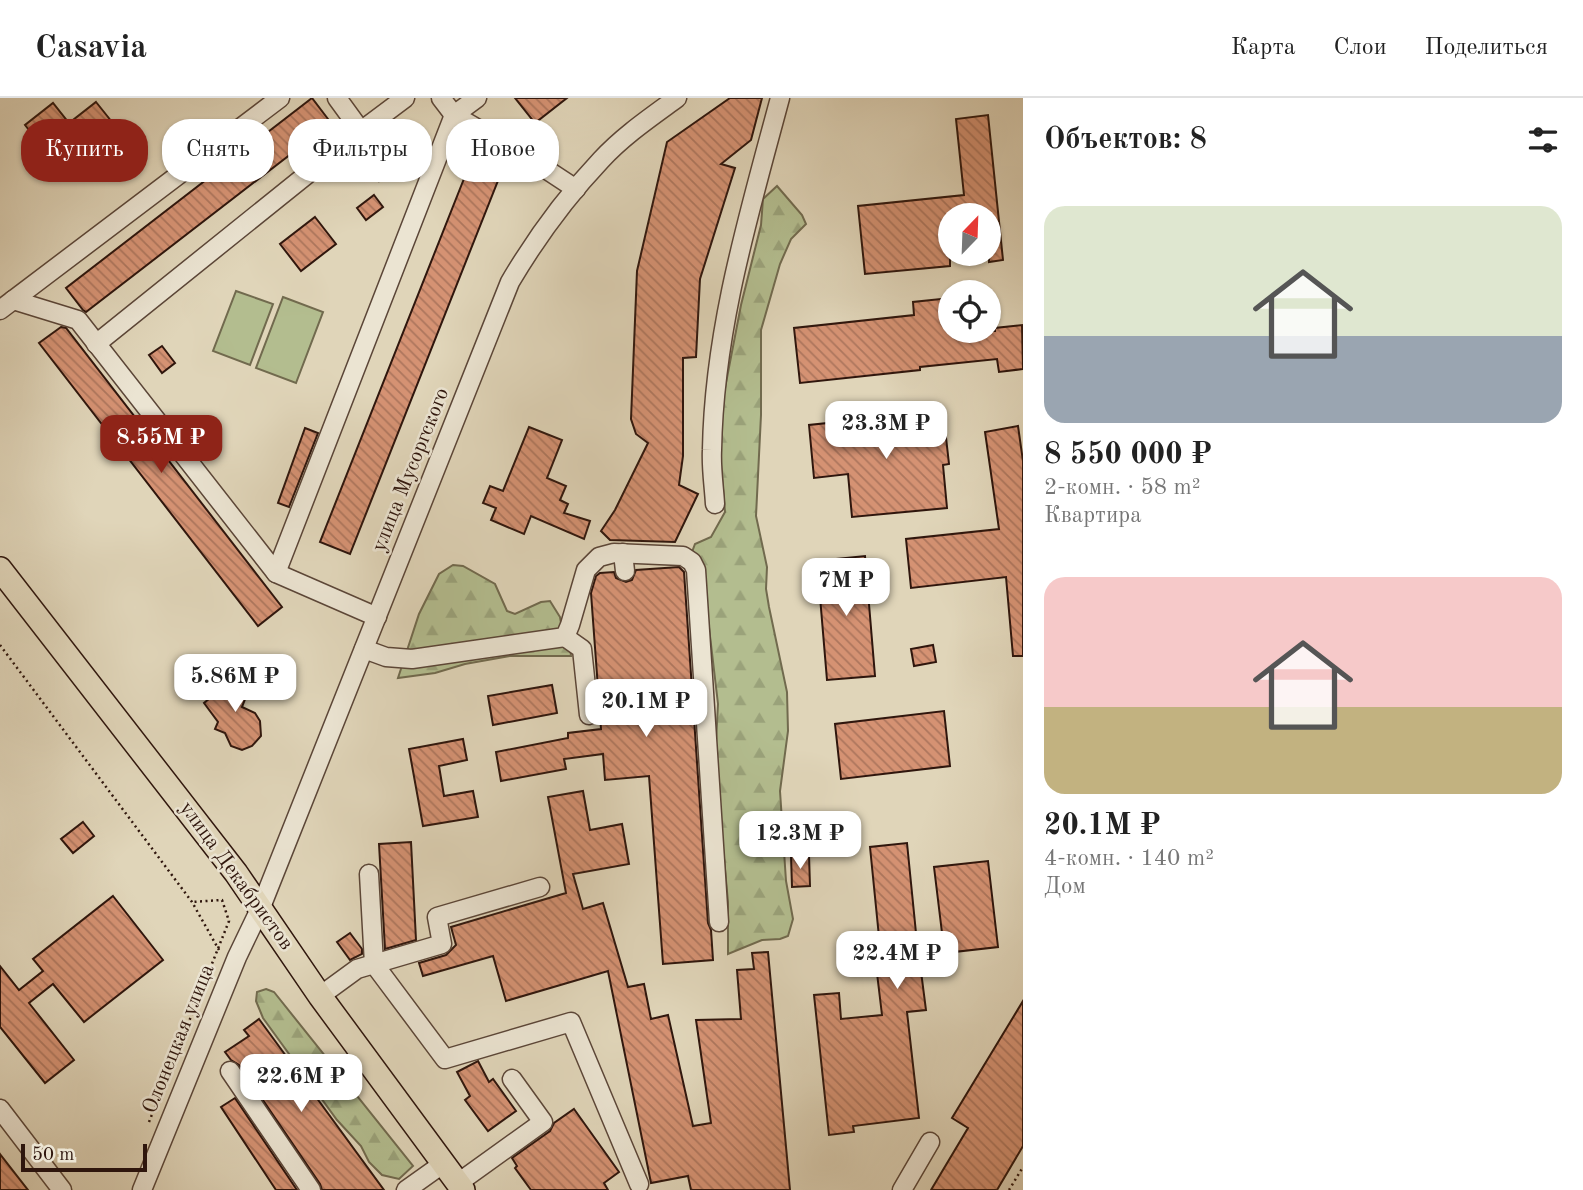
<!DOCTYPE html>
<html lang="ru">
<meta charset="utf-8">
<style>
:root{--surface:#fff;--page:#f2f2f2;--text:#222;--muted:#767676;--line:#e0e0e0;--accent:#8f2418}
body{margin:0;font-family:"Old Standard TT",serif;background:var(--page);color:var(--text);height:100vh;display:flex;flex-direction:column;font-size:26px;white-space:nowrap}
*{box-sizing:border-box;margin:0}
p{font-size:23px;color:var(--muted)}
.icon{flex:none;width:38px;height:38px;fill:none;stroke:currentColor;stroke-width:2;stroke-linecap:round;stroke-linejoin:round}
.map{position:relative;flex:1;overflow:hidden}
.panel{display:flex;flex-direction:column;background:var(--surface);width:560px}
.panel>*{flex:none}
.top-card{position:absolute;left:21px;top:21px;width:665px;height:63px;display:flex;gap:14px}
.needle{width:46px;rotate:23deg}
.tools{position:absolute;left:938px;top:105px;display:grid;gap:14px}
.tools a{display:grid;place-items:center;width:63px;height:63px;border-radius:50%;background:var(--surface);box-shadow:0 2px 5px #0004;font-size:35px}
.scale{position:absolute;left:21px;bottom:18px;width:126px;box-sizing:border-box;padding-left:7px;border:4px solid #2f160d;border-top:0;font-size:19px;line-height:24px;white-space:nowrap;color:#2f160d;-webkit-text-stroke:5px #ebe4d2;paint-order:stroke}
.price{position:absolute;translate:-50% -60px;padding:0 16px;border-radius:14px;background:#fff;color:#222;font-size:23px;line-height:46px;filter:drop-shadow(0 2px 4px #0008)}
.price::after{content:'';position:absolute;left:50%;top:42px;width:21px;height:16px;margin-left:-10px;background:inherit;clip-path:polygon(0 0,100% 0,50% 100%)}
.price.selected{background:var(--accent);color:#fff}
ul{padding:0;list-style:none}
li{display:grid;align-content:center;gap:14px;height:371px;padding:0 21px}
li span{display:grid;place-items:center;height:217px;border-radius:21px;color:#555}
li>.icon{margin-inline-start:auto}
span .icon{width:126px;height:126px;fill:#fffc;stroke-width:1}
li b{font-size:30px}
h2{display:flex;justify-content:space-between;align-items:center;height:84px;padding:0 21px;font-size:30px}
.pill{padding:0 24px;border-radius:28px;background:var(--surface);box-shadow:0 2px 5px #0004;font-size:24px;line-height:63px}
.pill.selected{background:var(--accent);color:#fff}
header{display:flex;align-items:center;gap:42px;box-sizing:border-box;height:98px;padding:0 35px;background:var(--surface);border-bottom:2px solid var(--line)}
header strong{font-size:33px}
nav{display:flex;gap:38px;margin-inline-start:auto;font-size:24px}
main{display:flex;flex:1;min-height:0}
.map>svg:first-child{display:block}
</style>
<header>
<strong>Casavia</strong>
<nav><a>Карта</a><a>Слои</a><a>Поделиться</a></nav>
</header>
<main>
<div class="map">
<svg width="1023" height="1092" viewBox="0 0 1023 1092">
<defs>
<pattern id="forest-firs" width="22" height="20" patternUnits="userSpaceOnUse" patternTransform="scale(1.75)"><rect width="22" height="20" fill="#b3bd8f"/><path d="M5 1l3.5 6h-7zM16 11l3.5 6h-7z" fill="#9aa27a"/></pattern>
<pattern id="building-back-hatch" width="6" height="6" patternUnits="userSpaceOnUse" patternTransform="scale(1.75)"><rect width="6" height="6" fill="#d59273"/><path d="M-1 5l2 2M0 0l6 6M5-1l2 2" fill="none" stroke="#ad765d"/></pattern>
</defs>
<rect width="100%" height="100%" fill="#e0d5b9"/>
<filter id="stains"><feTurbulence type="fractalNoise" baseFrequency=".00286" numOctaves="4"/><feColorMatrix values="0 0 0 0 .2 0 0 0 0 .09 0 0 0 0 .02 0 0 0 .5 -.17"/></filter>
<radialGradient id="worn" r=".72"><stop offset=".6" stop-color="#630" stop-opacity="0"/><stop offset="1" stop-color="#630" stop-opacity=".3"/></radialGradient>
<g fill="url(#forest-firs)" stroke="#716a4e" stroke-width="2">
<path d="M 777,88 L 802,117 L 806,126 L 791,141 L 780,166 L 761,232 L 761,317 L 756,418 L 767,469 L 766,491 L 769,509 L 787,594 L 788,633 L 780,693 L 786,783 L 793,821 L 788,838 L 780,841 L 762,842 L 728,856 L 728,804 L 715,663 L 718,606 L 704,487 L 692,454 L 695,446 L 711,439 L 725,414 L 719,343 L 720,316 L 741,207 L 761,127 L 763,101 Z"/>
<path d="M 453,467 L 463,468 L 495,486 L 507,513 L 515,516 L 541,504 L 550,503 L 560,519 L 563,537 L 570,549 L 571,558 L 510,558 L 465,566 L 435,575 L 398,580 L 419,516 L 439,476 Z"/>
<path d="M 266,891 L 274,894 L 413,1068 L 399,1081 L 382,1077 L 369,1064 L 361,1048 L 337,1022 L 263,920 L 256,903 L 257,894 Z"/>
</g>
<g fill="#b3bd8f" stroke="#716a4e" stroke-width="2">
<path d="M 236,193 L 273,206 L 250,267 L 213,253 Z"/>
<path d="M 283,199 L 323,214 L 296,285 L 256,270 Z"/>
</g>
<g fill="url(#building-back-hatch)" stroke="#2f160d" stroke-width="2">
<path d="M 312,0 L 331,25 L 86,214 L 83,212 L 66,190 Z"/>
<path d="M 515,0 L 567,0 L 535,25 Z"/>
<path d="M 730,0 L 762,0 L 751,42 L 721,66 L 735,70 L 700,181 L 696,259 L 683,260 L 683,358 L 679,387 L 698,396 L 675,444 L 610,442 L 601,433 L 615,412 L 648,345 L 636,336 L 631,321 L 637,173 L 667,44 Z"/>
<path d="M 96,4 L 124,39 L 96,60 L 80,39 L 52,61 L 25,27 L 53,5 L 69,25 Z"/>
<path d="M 988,17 L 1003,162 L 989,164 L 989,117 L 950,117 L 950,168 L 865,176 L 858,108 L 964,97 L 956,21 Z"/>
<path d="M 377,52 L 392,73 L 379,83 L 363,63 Z"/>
<path d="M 473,58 L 503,70 L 350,456 L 320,444 Z"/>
<path d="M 374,97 L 383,109 L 366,122 L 357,110 Z"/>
<path d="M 315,119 L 336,146 L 301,173 L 280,146 Z"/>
<path d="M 950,200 L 950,233 L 995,233 L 995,230 L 1022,227 L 1023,271 L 999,274 L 997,261 L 920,269 L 920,272 L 800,285 L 794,230 L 914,217 L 913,204 Z"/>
<path d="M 61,229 L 66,230 L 282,509 L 258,528 L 39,245 Z"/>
<path d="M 162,248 L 175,265 L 162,275 L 149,257 Z"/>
<path d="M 943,313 L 949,366 L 943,367 L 947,410 L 852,419 L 848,376 L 814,380 L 809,327 Z"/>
<path d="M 1018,328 L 1023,363 L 1023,558 L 1013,558 L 1006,479 L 911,490 L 906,441 L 999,431 L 985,334 Z"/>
<path d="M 529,329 L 562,342 L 547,380 L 566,388 L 560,402 L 568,406 L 564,415 L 590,423 L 584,441 L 531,418 L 524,436 L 491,422 L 496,410 L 483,405 L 490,388 L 503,393 Z"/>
<path d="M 305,330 L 318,335 L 289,409 L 278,405 Z"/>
<path d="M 865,458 L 875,578 L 827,582 L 817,463 Z"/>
<path d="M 679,469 L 684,474 L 708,825 L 711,832 L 713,862 L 663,866 L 649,678 L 605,682 L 603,656 L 564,661 L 566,671 L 501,683 L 496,654 L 568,640 L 568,635 L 601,631 L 591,495 L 596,478 L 600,475 L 614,474 L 616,480 L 626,484 L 632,482 L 636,472 Z"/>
<path d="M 933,547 L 936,564 L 914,568 L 911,551 Z"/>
<path d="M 239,576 L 249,591 L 242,609 L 255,615 L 260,623 L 261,638 L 252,648 L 242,652 L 231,648 L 225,635 L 215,631 L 218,624 L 204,605 L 220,592 L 223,583 Z"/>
<path d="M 552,587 L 557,615 L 493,627 L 488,598 Z"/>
<path d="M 944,613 L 950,668 L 841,681 L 835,626 Z"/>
<path d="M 463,641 L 467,662 L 439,668 L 444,698 L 473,693 L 478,719 L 423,728 L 409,651 Z"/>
<path d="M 583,693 L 590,732 L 622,726 L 629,766 L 573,776 L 583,811 L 603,805 L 628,889 L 644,886 L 651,921 L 668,917 L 693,1028 L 711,1025 L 696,922 L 741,921 L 737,872 L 754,871 L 752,855 L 768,854 L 790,1092 L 691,1092 L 688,1078 L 651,1085 L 608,873 L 506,903 L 493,858 L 423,878 L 419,865 L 446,857 L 456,847 L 451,829 L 566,795 L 548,699 Z"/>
<path d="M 83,724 L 94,738 L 73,755 L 61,741 Z"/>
<path d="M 411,744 L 416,842 L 385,851 L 379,746 Z"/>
<path d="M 907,745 L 917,845 L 943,843 L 934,769 L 988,763 L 998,849 L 919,858 L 926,912 L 907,914 L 919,1020 L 853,1028 L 854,1034 L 829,1037 L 814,897 L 839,895 L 841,921 L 882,917 L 874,850 L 880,849 L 870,749 Z"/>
<path d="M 791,757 L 809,757 L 810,788 L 792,789 Z"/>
<path d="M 113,798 L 163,862 L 84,924 L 53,886 L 29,905 L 74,962 L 45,985 L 0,929 L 0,868 L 19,892 L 43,873 L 33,861 Z"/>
<path d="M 350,835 L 362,851 L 362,856 L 350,862 L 337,844 Z"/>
<path d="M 1023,903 L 1023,1048 L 997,1092 L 931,1092 L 968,1030 L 952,1020 Z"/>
<path d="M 259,921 L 384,1092 L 322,1092 L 320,1086 L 239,967 L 231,962 L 225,954 L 249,938 L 244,932 Z"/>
<path d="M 478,963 L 489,984 L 493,981 L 516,1013 L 488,1033 L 465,1002 L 470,998 L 457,974 Z"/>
<path d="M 235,1000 L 297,1092 L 276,1092 L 221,1009 Z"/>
<path d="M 574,1011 L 619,1074 L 604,1085 L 608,1092 L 531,1092 L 515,1070 L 517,1068 L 512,1060 L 550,1033 L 554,1025 Z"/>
<path d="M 0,1056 L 28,1092 L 0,1092 Z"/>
</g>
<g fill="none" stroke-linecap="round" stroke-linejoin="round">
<defs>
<g id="minor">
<path d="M 337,0 L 361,33"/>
<path d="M 441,0 L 454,17 L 538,66 L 576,91"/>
<path d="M 13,202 L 78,222 L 276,475 L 377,519"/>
<path d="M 0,212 L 280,0"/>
<path d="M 96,246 L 361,33 L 405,0"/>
<path d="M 715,406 C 714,388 711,370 712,352 C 714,231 749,116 780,0"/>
<path d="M 623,455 L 625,473"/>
<path d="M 276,475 L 454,17 L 477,0"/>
<path d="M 565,539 L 582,551 L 589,617"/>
<path d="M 364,551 L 386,559 L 412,561 L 565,539 L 570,527 L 586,472 L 599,459 L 614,455 L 683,458 L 692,464 L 696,472 L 719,824"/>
<path d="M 369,776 L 374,866 L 445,961 L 571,924 L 639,1086"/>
<path d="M 320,898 L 357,871 L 442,846 L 437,819 L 540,789"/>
<path d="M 230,973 L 311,1092"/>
<path d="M 0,1011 L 62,1092"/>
<path d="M 458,1085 L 543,1024 L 512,981"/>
<path d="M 142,1092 L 237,859 L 261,809 L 510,184 C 536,140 566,99 601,62 C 623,38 651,19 677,0"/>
<path d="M 406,1092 L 444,1065"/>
<path d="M 902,1092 L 930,1044"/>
</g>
<path id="major" d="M 0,471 L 236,775 L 320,898 L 463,1092"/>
</defs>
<use href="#minor" stroke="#5b4638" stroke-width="21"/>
<use href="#major" stroke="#2f160d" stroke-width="26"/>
<g stroke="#2f160d" stroke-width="2.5" stroke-dasharray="2 3.5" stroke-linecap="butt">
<path d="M 0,547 L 192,804 L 219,852"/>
<path d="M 149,1024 L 229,823 L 222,802 L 192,804"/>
<path d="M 1009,1092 L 1023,1069"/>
</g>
<use href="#minor" stroke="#ebe4d2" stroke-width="18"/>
<use href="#major" stroke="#e0d5b9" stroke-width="23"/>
</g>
<g text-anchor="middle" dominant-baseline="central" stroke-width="5" stroke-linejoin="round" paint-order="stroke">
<g font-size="21" fill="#2f160d" stroke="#ebe4d2">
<text transform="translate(411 372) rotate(-68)">улица Мусоргского</text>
<text transform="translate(236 778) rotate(54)">улица Декабристов</text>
<text transform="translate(179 941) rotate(-68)">Олонецкая улица</text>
</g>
</g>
<rect width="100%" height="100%" filter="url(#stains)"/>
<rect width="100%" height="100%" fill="url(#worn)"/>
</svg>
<div class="tools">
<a><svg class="needle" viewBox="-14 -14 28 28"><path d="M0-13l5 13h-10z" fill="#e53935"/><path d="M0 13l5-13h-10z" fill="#767676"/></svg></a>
<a><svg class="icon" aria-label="locate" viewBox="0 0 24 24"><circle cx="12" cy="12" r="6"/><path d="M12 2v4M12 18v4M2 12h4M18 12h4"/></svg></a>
</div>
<div class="scale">50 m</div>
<b class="price" style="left:886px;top:363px">23.3M ₽</b>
<b class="price selected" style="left:161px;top:377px">8.55M ₽</b>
<b class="price" style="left:846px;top:520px">7M ₽</b>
<b class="price" style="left:235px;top:616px">5.86M ₽</b>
<b class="price" style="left:646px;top:641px">20.1M ₽</b>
<b class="price" style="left:800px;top:773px">12.3M ₽</b>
<b class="price" style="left:897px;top:893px">22.4M ₽</b>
<b class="price" style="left:301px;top:1016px">22.6M ₽</b>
<div class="top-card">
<a class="pill selected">Купить</a>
<a class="pill">Снять</a>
<a class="pill">Фильтры</a>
<a class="pill">Новое</a>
</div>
</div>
<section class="panel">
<h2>Объектов: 8<svg class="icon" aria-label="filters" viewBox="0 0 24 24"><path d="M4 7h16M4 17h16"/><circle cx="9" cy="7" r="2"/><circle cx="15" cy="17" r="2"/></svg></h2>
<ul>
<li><span style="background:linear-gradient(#dfe7d0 60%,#9aa5b1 0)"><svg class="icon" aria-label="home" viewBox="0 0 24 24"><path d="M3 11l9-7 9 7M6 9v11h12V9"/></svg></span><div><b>8 550 000 ₽</b><p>2-комн. · 58 m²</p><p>Квартира</p></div></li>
<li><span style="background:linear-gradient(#f6c9c9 60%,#c2b280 0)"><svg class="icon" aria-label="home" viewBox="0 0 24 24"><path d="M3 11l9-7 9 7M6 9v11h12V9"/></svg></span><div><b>20.1M ₽</b><p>4-комн. · 140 m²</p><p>Дом</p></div></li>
</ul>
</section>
</main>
